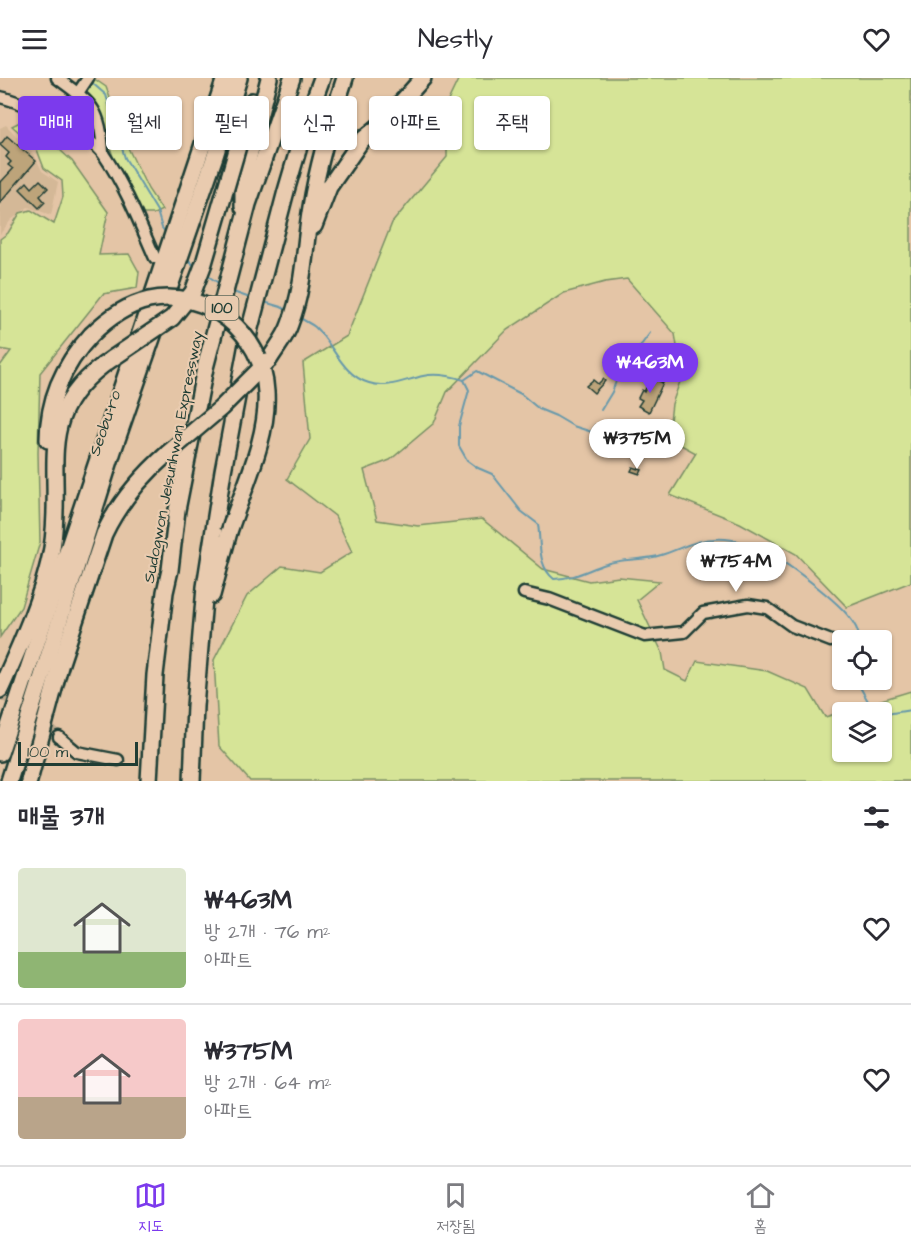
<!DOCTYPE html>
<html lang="ko">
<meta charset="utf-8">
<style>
:root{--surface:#fff;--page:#f7f7f7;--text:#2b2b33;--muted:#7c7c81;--line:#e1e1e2;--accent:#7c3aed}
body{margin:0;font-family:"Architects Daughter","Poor Story",sans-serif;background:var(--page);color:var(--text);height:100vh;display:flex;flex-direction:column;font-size:22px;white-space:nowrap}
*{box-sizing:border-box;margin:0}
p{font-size:20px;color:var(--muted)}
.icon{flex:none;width:33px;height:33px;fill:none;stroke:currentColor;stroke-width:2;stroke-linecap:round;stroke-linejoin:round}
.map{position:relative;height:703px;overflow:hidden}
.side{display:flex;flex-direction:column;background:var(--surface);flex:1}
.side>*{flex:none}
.hud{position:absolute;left:18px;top:18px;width:600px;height:54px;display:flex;gap:12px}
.fabs{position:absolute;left:832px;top:552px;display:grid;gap:12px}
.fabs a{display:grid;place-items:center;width:60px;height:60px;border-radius:6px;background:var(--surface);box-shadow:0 2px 4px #0004;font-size:30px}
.scale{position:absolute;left:18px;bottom:15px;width:120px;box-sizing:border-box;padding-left:6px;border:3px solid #1f3d34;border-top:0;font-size:16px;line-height:21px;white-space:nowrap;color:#1f3d34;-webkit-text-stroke:4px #e9cbaf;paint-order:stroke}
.price{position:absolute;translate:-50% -51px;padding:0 14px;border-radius:21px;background:#fff;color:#222;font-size:20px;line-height:39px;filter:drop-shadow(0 2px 3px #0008)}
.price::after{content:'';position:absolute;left:50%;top:36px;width:18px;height:14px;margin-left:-9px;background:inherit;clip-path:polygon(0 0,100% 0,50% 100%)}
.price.on{background:var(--accent);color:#fff}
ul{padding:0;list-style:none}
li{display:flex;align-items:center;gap:18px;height:150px;padding:0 18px}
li+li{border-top:2px solid var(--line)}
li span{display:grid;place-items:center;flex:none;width:168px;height:120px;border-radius:6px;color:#555}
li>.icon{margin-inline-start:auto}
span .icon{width:72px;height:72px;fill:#fffc;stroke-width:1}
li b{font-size:26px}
h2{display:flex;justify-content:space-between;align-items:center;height:72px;padding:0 18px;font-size:26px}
.pill{padding:0 21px;border-radius:6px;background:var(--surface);box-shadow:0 2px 4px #0004;font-size:21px;line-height:54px}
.pill.on{background:var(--accent);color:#fff}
header{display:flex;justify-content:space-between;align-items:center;height:78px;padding:0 18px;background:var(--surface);font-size:27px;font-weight:600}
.dock{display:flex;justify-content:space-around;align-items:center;height:84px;border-top:2px solid var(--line);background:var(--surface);font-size:16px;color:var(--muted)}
.dock a{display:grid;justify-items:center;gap:3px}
.dock .on{color:var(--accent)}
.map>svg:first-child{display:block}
</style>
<header><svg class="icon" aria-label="menu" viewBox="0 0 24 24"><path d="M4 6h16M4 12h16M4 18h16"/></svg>Nestly<svg class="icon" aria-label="heart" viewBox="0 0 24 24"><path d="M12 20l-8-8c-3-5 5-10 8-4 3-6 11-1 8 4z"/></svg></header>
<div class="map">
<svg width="911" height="703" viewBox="0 0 911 703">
<rect width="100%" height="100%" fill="#e4c5a6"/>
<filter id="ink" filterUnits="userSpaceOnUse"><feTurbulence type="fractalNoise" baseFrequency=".0167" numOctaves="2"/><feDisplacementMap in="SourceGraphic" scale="12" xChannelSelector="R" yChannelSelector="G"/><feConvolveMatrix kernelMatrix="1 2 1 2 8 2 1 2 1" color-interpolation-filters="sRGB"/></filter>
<g filter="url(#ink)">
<path fill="#d4b897" d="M 6,47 L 35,78 L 42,93 L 58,104 L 51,137 L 28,129 L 11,142 L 0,156 L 0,50 Z"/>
<g fill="#d6e497" stroke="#7a9066" stroke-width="1.5" fill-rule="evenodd">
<path d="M 93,0 L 106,9 L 129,72 L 148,111 L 162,132 L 154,136 L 140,136 L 117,92 L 97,26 L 85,13 Z"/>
<path d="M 459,0 L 911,0 L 911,504 L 847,529 L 796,476 L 740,445 L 670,417 L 696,375 L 668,360 L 672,326 L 682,298 L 675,256 L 627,201 L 605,204 L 564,215 L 507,252 L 447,314 L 434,345 L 390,382 L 364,392 L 377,442 L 418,448 L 482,441 L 543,491 L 589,503 L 619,499 L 660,503 L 637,522 L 662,574 L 665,592 L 687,603 L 697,583 L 767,593 L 808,611 L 825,639 L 911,613 L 911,703 L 250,703 L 219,668 L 214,582 L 247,518 L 282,488 L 320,494 L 352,474 L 335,438 L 287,401 L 310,361 L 303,285 L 347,258 L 392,145 L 447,79 L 447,25 ZM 843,634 L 882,634 L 882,674 L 843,674 Z"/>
<path d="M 26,41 L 72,83 L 108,134 L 99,177 L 129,176 L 139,194 L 137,210 L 103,216 L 40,295 L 38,375 L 40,464 L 21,529 L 0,559 L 0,288 L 11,273 L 0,271 L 0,161 L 8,155 L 20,135 L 31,132 L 54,146 L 63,119 L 62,103 L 44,90 L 36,69 L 12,48 Z"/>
</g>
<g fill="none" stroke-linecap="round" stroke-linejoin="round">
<g stroke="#6899ab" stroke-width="2">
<path d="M 91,4 L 106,17 L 125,80 L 157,133 L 162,150 L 166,155"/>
<path d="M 187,180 L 195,189"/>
<path d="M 205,196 L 220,206"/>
<path d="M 233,214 L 253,221"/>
<path d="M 264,224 L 281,229 L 289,233"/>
<path d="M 299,239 C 304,243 310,245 315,249 C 334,267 342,297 369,305 C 387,311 405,302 423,298 C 437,295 451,298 464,302 L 469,312 L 459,348 L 459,368 L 467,382 L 478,390 L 492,396 L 521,433 L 538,446 C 541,466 537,487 554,501 C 576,500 587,492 606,486 C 623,480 643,483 661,477 C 678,472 694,462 713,461 C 751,457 794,490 822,513 C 835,524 860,544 859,562"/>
<path d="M 464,302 L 477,293 L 521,316 L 539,331 L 556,338 L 573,348 L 592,354 L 595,347"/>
<path d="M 601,332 L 612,314 L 618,298 L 650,255"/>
<path d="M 856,602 L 873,632 L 881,634"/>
<path d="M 882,635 L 886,636 L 911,632"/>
</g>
</g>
<g fill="#bda47a" stroke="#1f3d34" stroke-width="1.5">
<path d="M 7,58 L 36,83 L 0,125 L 0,103 L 1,104 L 13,91 L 8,87 L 11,84 L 6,79 L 9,75 L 0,67 Z"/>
<path d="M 40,102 L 48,110 L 40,118 L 45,124 L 39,130 L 20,111 L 27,104 L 32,110 Z"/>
<path d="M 651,299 L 663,305 L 649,334 L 638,328 L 642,322 L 638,320 L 642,312 L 644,314 Z"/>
<path d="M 603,301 L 605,303 L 594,315 L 586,308 L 593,302 L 598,306 Z"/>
<path d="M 633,389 L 642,392 L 640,396 L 631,393 Z"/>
</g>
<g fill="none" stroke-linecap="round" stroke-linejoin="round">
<path stroke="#bdaa8f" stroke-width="10" stroke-dasharray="10 5" stroke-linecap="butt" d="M 0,615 L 49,650 L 59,659"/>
<defs>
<g id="minor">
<path d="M 57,0 C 91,25 101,30 103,75"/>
<path d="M 78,15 L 88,0"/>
<path d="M 0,19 C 23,24 91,57 104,77 C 125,108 140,146 155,180"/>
<path d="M 524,515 L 549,521 L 645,558 L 684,554 L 703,535 L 748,527 L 767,530 L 792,548 L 831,563"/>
<path d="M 59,659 L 77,674 L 118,682"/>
</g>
<g id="highway">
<path d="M 239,65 L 252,23"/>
<path d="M 243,129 L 243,102 L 269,0"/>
<path d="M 314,148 L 329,109 L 361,63 L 383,45 L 423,0"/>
<path d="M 269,282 C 276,270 286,259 290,246 C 305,207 304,169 311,129 C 318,85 331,42 345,0"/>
<path d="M 48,362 C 48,322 64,286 91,257"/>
<path d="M 212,517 L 229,454"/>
<path d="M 0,612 C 19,570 44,516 52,470 C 65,390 29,336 113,280"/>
<path d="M 0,675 L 225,0"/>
<path d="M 9,703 L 113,373 L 215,78 L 239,0"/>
<path d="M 29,703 L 60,588 L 104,456 C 119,424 142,398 168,375"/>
<path d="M 149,703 L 155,597 L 165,514 L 170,492 L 177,432 L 205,290 L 248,126 L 292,0"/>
<path d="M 192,703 L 195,628 L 205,509 L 223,393 L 250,250 L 286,113 L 308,38 L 322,0"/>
</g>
</defs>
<use href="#minor" stroke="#1f3d34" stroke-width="15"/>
<use href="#highway" stroke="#1f3d34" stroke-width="20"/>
<use href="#minor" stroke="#e9cbaf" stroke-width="10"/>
<use href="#highway" stroke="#e9cbaf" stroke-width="15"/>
<defs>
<g id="highway-bridge">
<path d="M 91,257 C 108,240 126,227 149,222 C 207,210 263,255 266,314 C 269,359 243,411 229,454"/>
<path d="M 113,280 L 172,240 L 193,214 L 204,185 L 239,65"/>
<path d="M 168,375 L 221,330 L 267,284"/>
</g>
</defs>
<use href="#highway-bridge" stroke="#1f3d34" stroke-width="20" stroke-linecap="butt"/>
<use href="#highway-bridge" stroke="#e9cbaf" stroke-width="15"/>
</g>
</g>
<g text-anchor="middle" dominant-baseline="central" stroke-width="4.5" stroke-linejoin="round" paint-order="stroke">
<rect fill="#e9cbaf" stroke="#5c6859" stroke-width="1.5" x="205.5" y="218" width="33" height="24" rx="4.5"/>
<g font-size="15" font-weight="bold" fill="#1f3d34">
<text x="222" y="230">100</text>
</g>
<g font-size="16" fill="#1f3d34" stroke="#e9cbaf">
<text transform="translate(105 345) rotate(-71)">Seobu-ro</text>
<text transform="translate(173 379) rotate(-79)">Sudogwon Je1sunhwan Expressway</text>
</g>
</g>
</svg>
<div class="fabs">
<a><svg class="icon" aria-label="locate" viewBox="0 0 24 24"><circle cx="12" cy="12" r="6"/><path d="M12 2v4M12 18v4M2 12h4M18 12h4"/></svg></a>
<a><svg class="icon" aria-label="layers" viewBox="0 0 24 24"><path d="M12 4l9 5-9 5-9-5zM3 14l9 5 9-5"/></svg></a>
</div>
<div class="scale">100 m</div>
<b class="price on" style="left:650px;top:316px">₩463M</b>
<b class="price" style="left:637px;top:392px">₩375M</b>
<b class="price" style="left:736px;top:515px">₩754M</b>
<div class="hud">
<a class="pill on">매매</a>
<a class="pill">월세</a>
<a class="pill">필터</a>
<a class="pill">신규</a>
<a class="pill">아파트</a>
<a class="pill">주택</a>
</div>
</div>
<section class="side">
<h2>매물 3개<svg class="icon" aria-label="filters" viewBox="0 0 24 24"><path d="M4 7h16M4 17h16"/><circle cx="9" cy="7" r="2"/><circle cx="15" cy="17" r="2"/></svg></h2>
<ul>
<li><span style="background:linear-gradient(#dfe7d0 70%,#8fb573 0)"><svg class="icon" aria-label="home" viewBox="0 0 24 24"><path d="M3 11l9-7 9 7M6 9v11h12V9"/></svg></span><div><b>₩463M</b><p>방 2개 · 76 m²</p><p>아파트</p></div><svg class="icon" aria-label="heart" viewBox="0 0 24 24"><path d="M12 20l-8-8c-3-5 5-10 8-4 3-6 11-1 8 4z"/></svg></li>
<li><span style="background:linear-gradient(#f6c9c9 65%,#b9a48a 0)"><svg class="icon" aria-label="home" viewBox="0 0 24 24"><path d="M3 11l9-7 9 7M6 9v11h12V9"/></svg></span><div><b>₩375M</b><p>방 2개 · 64 m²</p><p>아파트</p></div><svg class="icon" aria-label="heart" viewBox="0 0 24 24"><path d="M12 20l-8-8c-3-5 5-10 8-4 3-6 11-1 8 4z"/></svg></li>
</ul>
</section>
<nav class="dock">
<a class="on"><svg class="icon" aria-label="map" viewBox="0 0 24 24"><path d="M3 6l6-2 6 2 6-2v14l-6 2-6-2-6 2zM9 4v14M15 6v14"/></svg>지도</a>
<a><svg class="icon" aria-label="saved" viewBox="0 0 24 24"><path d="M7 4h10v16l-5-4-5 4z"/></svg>저장됨</a>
<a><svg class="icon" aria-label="home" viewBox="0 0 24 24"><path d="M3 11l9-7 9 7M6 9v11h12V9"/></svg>홈</a>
</nav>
